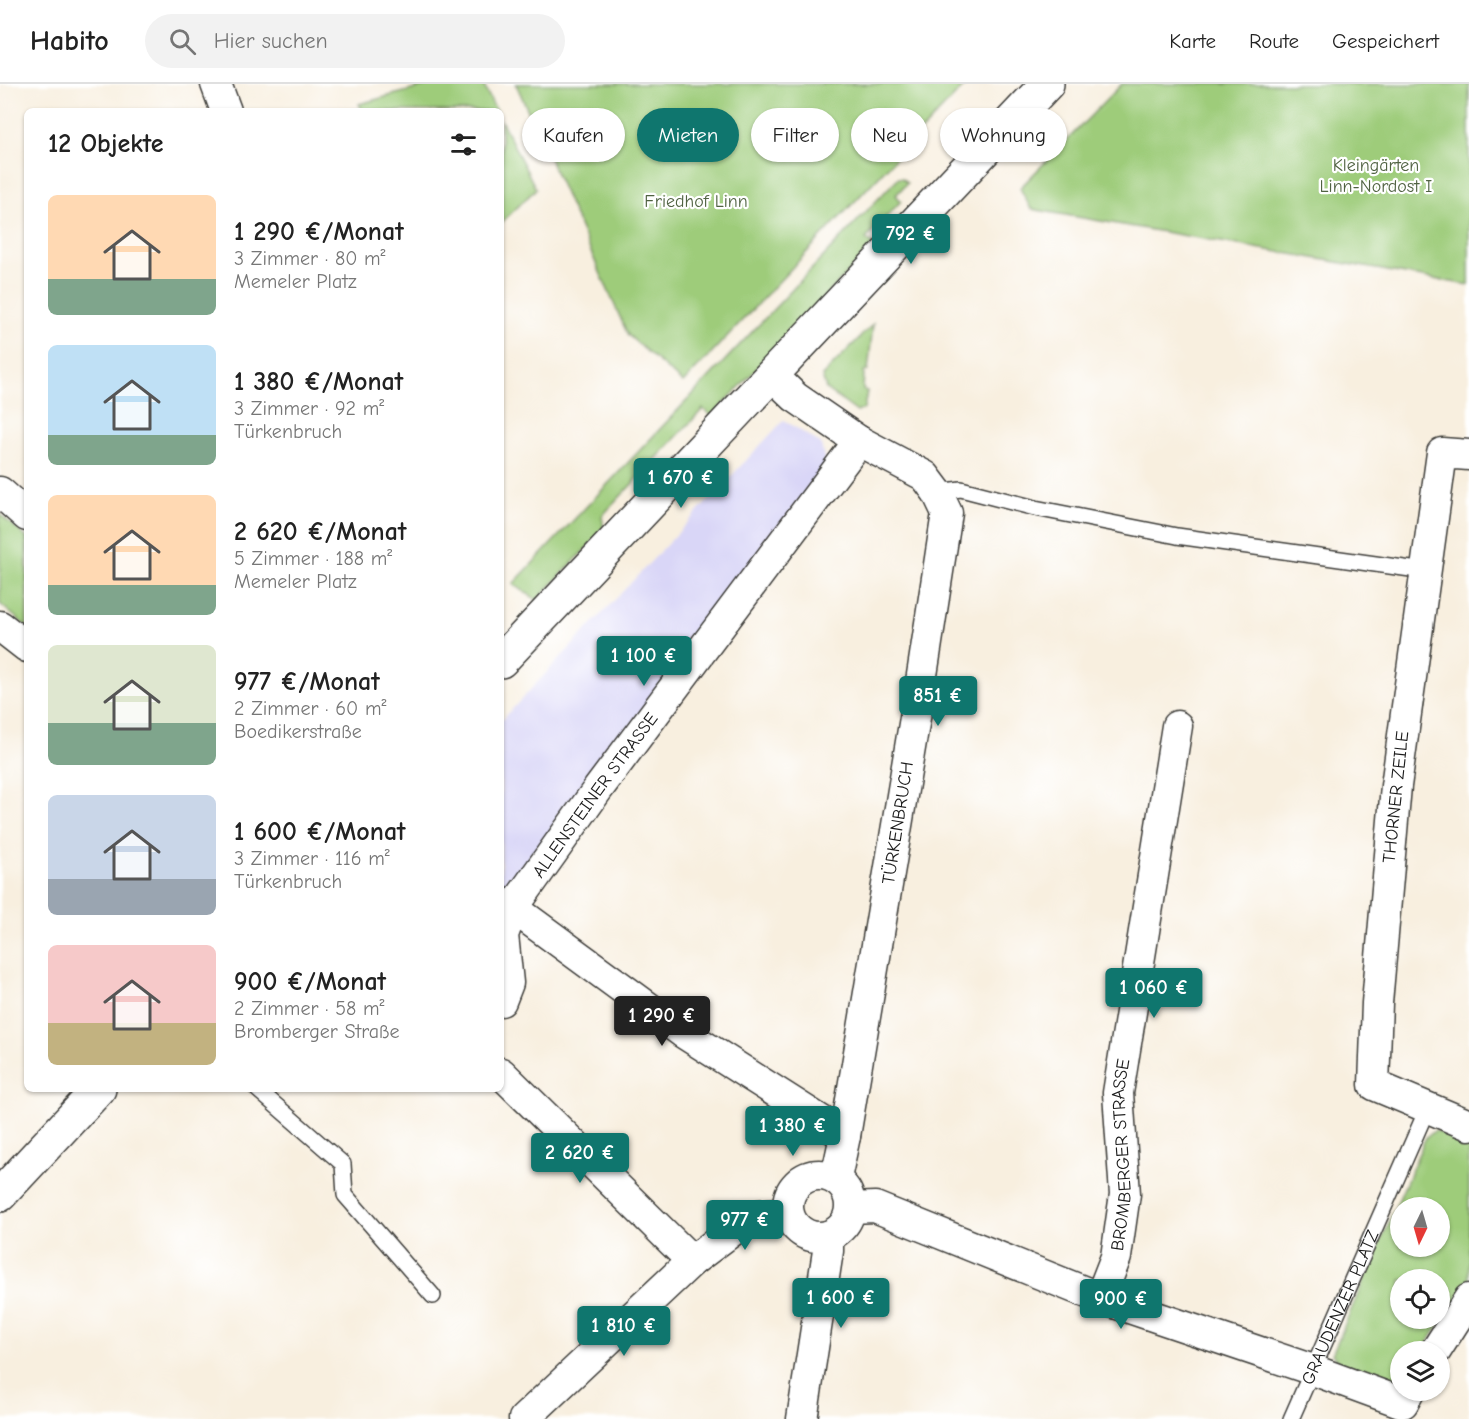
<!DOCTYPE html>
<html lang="de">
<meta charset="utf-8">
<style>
:root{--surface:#fff;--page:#f2f2f2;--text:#222;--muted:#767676;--line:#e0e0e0;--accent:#0f766e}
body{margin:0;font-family:"Comic Neue",sans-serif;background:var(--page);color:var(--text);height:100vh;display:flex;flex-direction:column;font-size:22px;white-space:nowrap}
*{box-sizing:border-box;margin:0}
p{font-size:20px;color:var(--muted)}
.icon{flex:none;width:33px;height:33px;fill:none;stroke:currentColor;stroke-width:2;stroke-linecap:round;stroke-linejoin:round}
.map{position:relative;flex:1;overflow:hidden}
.side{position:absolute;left:24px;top:24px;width:480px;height:984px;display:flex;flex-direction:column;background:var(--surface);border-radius:9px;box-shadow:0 2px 4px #0004}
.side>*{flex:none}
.guide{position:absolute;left:522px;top:24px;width:570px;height:54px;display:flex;gap:12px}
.needle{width:39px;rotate:185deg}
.controls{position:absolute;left:1390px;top:1113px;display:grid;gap:12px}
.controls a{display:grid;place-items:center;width:60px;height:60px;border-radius:50%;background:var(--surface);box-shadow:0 2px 4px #0004;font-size:30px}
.price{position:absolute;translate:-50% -51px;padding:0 14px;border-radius:6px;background:var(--accent);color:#fff;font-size:20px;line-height:39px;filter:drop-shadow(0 2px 3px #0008)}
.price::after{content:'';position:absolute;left:50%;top:36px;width:18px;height:14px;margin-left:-9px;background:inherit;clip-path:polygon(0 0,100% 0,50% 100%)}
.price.active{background:#222;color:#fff}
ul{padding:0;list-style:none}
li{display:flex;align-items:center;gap:18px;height:150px;padding:0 24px}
li span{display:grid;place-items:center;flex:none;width:168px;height:120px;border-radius:9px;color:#555}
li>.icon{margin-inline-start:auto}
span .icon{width:72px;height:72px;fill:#fffc;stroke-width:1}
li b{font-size:26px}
h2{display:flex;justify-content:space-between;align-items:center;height:72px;padding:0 24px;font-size:26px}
.chip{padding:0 21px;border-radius:27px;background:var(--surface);box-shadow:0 2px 4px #0004;font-size:21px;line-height:54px}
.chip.active{background:var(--accent);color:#fff}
header{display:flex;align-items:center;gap:36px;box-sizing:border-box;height:84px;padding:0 30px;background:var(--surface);border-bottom:2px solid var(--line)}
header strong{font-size:28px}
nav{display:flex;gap:33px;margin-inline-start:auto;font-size:21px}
.search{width:420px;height:54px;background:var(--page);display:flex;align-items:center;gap:15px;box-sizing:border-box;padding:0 21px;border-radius:33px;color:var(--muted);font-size:22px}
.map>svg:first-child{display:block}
</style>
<header>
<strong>Habito</strong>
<div class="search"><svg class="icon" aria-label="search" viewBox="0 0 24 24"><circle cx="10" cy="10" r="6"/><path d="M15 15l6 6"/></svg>Hier suchen</div>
<nav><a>Karte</a><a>Route</a><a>Gespeichert</a></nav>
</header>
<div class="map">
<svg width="1469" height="1335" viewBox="0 0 1469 1335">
<rect width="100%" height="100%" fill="#fff"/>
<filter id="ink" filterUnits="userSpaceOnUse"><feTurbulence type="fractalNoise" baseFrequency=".0167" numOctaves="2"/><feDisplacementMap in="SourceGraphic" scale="12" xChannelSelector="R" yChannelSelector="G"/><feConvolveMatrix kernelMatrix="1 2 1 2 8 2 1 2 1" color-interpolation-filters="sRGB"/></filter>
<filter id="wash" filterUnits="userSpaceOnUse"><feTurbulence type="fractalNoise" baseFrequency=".008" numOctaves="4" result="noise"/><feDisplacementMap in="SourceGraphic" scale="24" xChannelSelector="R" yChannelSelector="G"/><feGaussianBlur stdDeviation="1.35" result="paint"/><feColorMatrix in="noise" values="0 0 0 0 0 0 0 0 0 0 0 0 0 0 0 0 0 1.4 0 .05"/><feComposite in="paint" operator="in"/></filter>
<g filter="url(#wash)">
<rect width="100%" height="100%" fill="#f8efdf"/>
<path fill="#d9d6f7" d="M 784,336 L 821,360 L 826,383 L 501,817 L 501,637 Z"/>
<g fill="#9ecc7a" stroke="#5d744b" stroke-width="1.5" fill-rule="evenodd">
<path d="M 434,0 L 483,0 L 496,27 L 363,27 L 359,20 Z"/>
<path d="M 516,0 L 966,0 L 683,299 L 628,251 Z"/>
<path d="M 1122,0 L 1469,0 L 1469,201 L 1031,125 L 1020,104 Z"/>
<path d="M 501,36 L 536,105 L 501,139 Z"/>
<path d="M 898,94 L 902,94 L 907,99 L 896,111 L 901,117 L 866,155 L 874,161 L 712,332 L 703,325 L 602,432 L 604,446 L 537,516 L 513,500 Z"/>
<path d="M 873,240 L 868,287 L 864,288 L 863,306 L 867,307 L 864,325 L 857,328 L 826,305 L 822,292 Z"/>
<path d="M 0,430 L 27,454 L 27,543 L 0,520 Z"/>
<path d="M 1435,1046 L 1469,1060 L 1469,1196 L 1422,1267 L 1401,1268 L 1401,1296 L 1394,1299 L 1339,1278 L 1332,1270 L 1425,1055 ZM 1401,1124 L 1440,1124 L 1440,1162 L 1401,1162 ZM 1401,1196 L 1440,1196 L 1440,1234 L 1401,1234 Z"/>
</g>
</g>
<g filter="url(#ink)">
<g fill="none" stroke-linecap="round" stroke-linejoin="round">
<defs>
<g id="service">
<path d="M 937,408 L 961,405 L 1035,424 L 1177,452 L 1425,487"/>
<path d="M 257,1005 L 343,1080 L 345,1111 L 433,1212"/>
<path id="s1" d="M 1291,1335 L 1428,1023"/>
</g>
<g id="minor">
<path d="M 216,0 L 226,27"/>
<path d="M 772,291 L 795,313 L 859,357 L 925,392 L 937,408 L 947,429 L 920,604 L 845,1052 L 836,1094"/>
<path d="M 1469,371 L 1442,369 L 1396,702 L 1377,919 L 1374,1001 L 1469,1041"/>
<path d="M 0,408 L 27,432"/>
<path d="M 0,542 L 27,563"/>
<path d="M 513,824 L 682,948 L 845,1052"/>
<path id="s2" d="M 501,917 L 508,899 L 503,851 L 513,824 L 598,705 L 859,357"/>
<path d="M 501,989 L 692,1177"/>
<circle cx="819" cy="1122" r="31"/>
<path d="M 851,1124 L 875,1123 L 1100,1214 L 1313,1286 L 1403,1319 L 1410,1306"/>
<path id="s3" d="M 1100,1214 L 1116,1173 L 1125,1110 L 1118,1009 L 1177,642"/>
<path d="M 1435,1268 L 1469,1215"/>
<path d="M 524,1335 L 692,1177 L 752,1132 L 788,1128"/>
<path d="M 802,1335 L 828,1167 L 828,1152"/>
</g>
<g id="tertiary">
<path d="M 501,577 L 1047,0"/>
<path d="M 0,1111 L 99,1005"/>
</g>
</defs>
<use href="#service" stroke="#3d3c39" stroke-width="18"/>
<use href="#minor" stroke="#3d3c39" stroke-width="33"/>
<use href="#tertiary" stroke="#3d3c39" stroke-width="36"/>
<use href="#service" stroke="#fff" stroke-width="15"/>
<use href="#minor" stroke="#fff" stroke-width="30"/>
<use href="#tertiary" stroke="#fff" stroke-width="33"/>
</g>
</g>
<g text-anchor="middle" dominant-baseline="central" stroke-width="4.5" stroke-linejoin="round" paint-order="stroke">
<g font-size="18" fill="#506242" stroke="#fff">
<text x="1376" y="81">Kleingärten<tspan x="1376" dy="21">Linn-Nordost I</tspan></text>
<text x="696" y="117">Friedhof Linn</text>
</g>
<g font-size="18" fill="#1c1c1c" stroke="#fff">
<text stroke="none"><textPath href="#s2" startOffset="236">ALLENSTEINER STRASSE</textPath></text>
<text transform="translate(1396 713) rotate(-84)">THORNER ZEILE</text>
<text transform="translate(898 739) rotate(-81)">TÜRKENBRUCH</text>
<text stroke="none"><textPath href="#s3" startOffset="147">BROMBERGER STRASSE</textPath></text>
<text stroke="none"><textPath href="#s1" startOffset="122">GRAUDENZER PLATZ</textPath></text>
</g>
</g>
</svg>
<div class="controls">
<a><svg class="needle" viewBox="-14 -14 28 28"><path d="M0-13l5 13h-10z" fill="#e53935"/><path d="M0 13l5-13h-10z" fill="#767676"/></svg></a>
<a><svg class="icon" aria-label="locate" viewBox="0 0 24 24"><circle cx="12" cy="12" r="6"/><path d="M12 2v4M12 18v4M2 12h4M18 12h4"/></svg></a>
<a><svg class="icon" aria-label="layers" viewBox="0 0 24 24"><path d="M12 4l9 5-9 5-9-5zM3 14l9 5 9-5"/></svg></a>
</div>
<b class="price" style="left:911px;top:181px">792 €</b>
<b class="price" style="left:681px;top:425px">1 670 €</b>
<b class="price" style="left:644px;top:603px">1 100 €</b>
<b class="price" style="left:938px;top:643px">851 €</b>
<b class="price" style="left:1154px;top:935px">1 060 €</b>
<b class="price active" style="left:662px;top:963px">1 290 €</b>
<b class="price" style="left:793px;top:1073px">1 380 €</b>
<b class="price" style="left:580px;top:1100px">2 620 €</b>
<b class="price" style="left:745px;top:1167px">977 €</b>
<b class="price" style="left:841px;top:1245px">1 600 €</b>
<b class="price" style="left:1121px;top:1246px">900 €</b>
<b class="price" style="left:624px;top:1273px">1 810 €</b>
<div class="guide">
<a class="chip">Kaufen</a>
<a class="chip active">Mieten</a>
<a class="chip">Filter</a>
<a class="chip">Neu</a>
<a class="chip">Wohnung</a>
</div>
<section class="side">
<h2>12 Objekte<svg class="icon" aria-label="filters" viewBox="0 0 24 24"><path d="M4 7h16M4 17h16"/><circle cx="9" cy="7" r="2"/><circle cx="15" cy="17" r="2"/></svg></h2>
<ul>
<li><span style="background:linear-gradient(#ffd9b3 70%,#7fa58c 0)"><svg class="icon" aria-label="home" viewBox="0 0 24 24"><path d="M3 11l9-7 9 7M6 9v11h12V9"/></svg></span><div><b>1 290 €/Monat</b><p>3 Zimmer · 80 m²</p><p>Memeler Platz</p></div></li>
<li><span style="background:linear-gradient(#bfe0f5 75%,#7fa58c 0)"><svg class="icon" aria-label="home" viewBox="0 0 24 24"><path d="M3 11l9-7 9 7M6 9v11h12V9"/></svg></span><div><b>1 380 €/Monat</b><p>3 Zimmer · 92 m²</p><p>Türkenbruch</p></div></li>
<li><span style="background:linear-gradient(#ffd9b3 75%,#7fa58c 0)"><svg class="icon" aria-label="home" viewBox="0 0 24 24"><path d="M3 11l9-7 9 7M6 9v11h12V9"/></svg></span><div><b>2 620 €/Monat</b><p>5 Zimmer · 188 m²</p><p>Memeler Platz</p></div></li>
<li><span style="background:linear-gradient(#dfe7d0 65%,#7fa58c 0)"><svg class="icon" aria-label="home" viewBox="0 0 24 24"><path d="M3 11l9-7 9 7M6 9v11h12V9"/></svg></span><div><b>977 €/Monat</b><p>2 Zimmer · 60 m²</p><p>Boedikerstraße</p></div></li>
<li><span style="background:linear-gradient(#c9d6e8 70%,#9aa5b1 0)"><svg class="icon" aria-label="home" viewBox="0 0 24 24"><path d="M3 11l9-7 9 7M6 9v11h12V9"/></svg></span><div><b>1 600 €/Monat</b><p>3 Zimmer · 116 m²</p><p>Türkenbruch</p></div></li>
<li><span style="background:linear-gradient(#f6c9c9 65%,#c2b280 0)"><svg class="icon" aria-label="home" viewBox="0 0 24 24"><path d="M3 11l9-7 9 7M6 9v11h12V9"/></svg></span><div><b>900 €/Monat</b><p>2 Zimmer · 58 m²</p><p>Bromberger Straße</p></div></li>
</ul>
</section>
</div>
